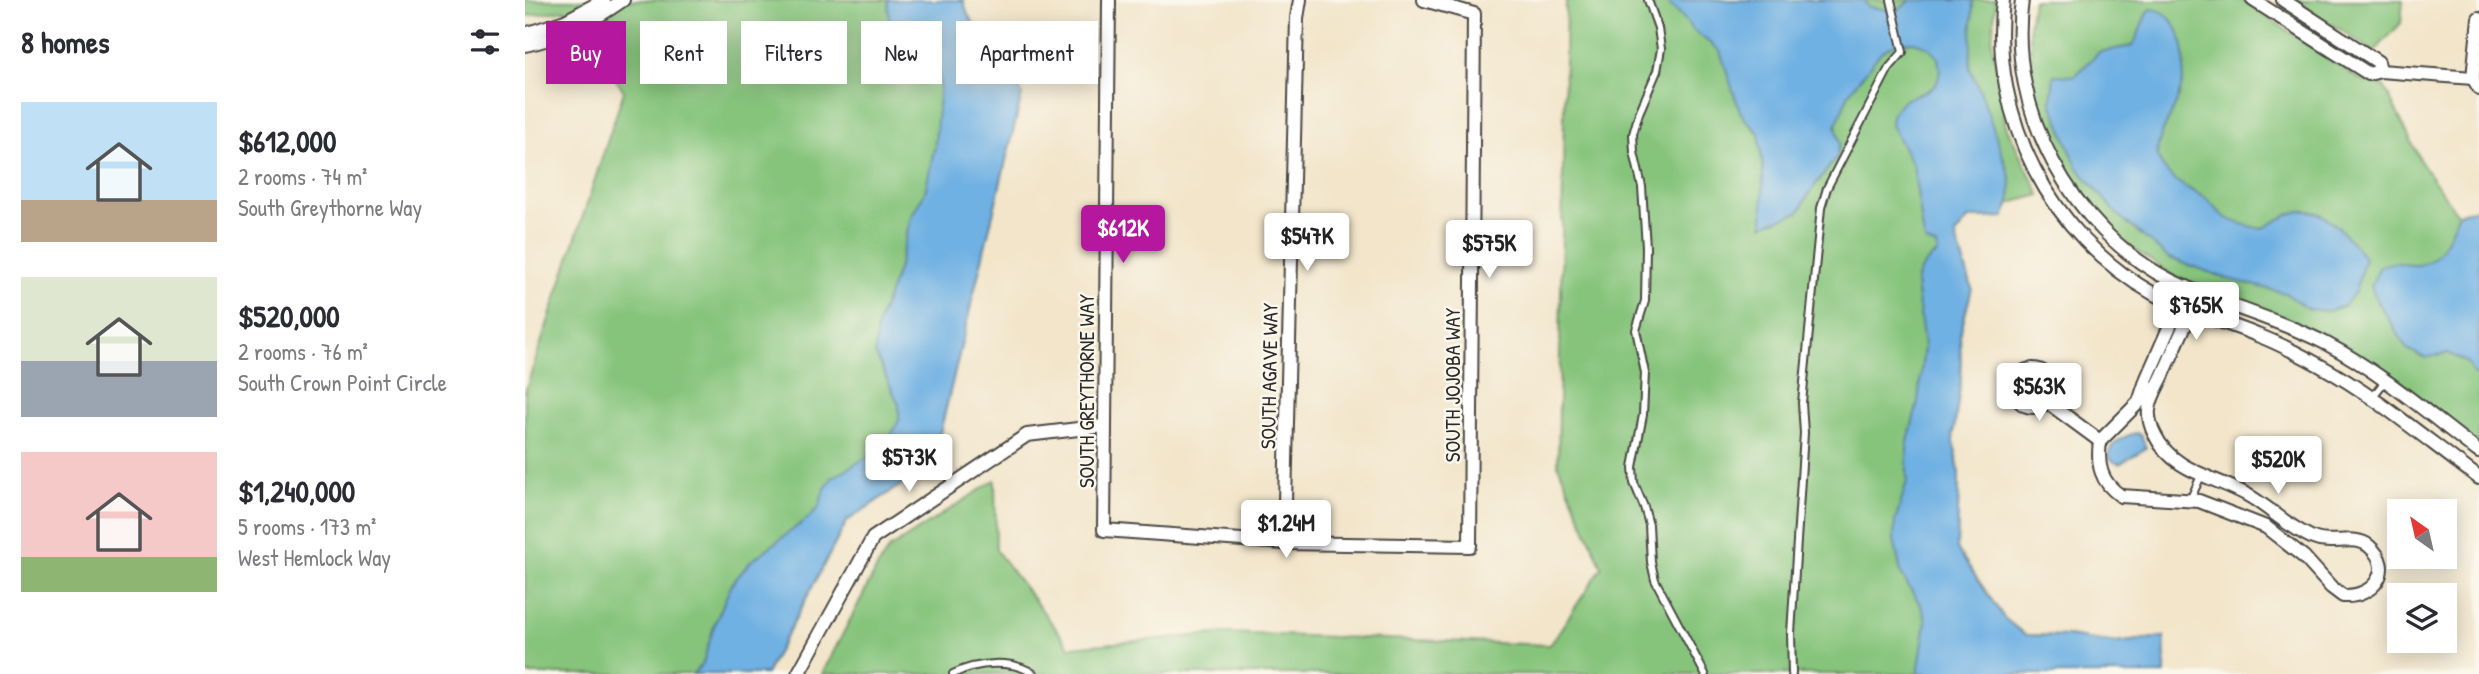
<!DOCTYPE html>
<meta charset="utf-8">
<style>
:root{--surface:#fff;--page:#f2f2f3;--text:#2b2b33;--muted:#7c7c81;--accent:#b5179e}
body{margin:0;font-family:"Patrick Hand",sans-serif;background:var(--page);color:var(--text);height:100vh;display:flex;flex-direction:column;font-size:26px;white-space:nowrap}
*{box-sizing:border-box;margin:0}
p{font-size:23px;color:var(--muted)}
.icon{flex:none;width:38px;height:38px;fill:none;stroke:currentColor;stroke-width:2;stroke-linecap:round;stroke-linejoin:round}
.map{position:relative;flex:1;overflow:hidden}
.side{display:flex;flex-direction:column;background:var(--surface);width:525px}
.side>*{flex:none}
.guide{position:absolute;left:21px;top:21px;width:665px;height:63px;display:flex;gap:14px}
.needle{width:46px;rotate:326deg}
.buttons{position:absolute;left:1862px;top:499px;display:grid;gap:14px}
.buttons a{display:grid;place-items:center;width:70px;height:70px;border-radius:0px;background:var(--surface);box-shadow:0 4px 18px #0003;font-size:35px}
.price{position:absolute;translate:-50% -60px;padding:0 16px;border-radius:7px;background:#fff;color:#222;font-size:23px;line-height:46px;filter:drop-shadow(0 2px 4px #0008)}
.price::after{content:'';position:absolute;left:50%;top:42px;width:21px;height:16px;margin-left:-10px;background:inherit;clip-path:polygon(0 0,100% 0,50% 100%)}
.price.active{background:var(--accent);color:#fff}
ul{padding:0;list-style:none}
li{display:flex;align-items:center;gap:21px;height:175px;padding:0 21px}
li span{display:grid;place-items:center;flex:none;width:196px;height:140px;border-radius:0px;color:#555}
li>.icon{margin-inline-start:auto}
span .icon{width:84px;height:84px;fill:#fffc;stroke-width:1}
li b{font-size:30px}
h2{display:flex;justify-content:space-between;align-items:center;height:84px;padding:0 21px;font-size:30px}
.tag{padding:0 24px;border-radius:0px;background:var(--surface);box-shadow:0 4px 18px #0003;font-size:24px;line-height:63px}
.tag.active{background:var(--accent);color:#fff}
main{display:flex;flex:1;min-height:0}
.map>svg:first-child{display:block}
</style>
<main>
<section class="side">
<h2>8 homes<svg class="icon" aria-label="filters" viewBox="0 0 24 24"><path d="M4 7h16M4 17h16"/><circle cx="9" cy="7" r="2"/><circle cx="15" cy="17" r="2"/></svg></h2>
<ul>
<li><span style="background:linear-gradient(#bfe0f5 70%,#b9a48a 0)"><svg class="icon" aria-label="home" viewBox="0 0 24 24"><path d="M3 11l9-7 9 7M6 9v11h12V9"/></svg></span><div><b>$612,000</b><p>2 rooms · 74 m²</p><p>South Greythorne Way</p></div></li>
<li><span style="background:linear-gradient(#dfe7d0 60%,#9aa5b1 0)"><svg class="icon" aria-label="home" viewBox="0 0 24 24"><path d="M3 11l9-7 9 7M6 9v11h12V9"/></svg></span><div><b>$520,000</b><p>2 rooms · 76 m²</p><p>South Crown Point Circle</p></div></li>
<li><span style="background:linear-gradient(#f6c9c9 75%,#8fb573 0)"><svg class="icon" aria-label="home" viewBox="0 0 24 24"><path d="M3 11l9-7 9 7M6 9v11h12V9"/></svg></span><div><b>$1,240,000</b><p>5 rooms · 173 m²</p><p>West Hemlock Way</p></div></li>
</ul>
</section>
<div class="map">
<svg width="1954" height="674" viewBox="0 0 1954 674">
<rect width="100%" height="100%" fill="#fbf7ec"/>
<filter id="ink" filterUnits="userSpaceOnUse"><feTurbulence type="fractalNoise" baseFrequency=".0143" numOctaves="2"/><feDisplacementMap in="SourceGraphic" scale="14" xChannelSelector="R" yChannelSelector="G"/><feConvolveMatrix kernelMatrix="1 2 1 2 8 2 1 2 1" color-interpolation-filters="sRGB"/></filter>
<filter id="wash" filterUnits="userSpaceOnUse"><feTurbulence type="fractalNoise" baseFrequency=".00686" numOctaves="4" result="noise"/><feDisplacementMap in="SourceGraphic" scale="28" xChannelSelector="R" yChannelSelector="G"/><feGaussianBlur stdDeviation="1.57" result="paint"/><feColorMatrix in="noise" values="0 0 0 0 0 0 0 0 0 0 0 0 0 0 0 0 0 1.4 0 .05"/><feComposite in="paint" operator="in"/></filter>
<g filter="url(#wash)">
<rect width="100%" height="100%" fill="#f2e5ca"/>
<g fill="#86c47b" stroke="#587853" stroke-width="2">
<path d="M 0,0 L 438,0 L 443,15 L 497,94 L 412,445 L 380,482 L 322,521 L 241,674 L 0,674 L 0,392 L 99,91 L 40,10 L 0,16 Z"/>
<path d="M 1041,0 L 1471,0 L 1467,41 L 1481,126 L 1515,195 L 1485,203 L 1479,217 L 1444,218 L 1430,235 L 1447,288 L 1435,334 L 1436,380 L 1428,436 L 1434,474 L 1432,549 L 1479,618 L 1500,635 L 1542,636 L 1591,643 L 1639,637 L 1640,674 L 297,674 L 353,566 L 364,549 L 470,480 L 471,550 L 545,647 L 701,633 L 1025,645 L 1077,567 L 1033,465 Z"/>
<path d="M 1508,0 L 1717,0 L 1834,79 L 1859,86 L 1898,165 L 1932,214 L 1954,207 L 1954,445 L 1822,346 L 1729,303 L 1651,278 L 1587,234 L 1555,200 L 1525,140 L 1508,85 L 1504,26 Z"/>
<path d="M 1770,0 L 1878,0 L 1876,23 L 1849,52 Z"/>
</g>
<g fill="#6fb1e3" stroke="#4d6e87" stroke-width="2">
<path d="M 363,0 L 438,0 L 443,15 L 497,94 L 412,445 L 380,482 L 322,521 L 241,674 L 168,674 L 178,663 L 189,626 L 206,585 L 225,562 L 283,518 L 294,507 L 298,492 L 307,478 L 347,454 L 366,436 L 374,420 L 374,405 L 350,353 L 352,325 L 373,270 L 386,217 L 400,192 L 410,145 L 415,81 L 409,59 L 395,49 L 379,46 L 365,37 Z"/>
<path d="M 1139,0 L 1338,0 L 1344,7 L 1372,11 L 1386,0 L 1448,0 L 1445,69 L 1455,90 L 1486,180 L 1485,203 L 1479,217 L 1444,218 L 1430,235 L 1447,288 L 1435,334 L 1436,380 L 1428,436 L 1434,474 L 1432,549 L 1479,618 L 1500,635 L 1542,636 L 1591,643 L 1639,637 L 1640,674 L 1393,674 L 1401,621 L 1396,606 L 1376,574 L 1369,539 L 1370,522 L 1382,481 L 1382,445 L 1393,402 L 1399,346 L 1391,284 C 1392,272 1402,259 1413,254 L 1411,246 L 1401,242 L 1399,238 L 1388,165 L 1366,125 L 1367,115 L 1371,108 L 1381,99 L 1404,90 L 1412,83 L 1415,71 L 1413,58 L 1404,47 L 1389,42 L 1372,43 L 1356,52 L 1324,93 L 1311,125 L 1315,143 L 1312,157 L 1285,192 L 1274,212 L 1238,225 L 1238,170 L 1234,133 L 1218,117 L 1213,106 L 1195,51 L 1167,29 L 1157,16 Z"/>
<path d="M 1626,9 C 1640,11 1644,16 1651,27 C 1663,48 1661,78 1652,101 C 1647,115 1629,142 1633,156 C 1641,181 1661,186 1680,198 C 1688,203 1692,212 1700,217 C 1709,223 1725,226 1736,229 C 1748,224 1763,212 1776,211 C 1803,207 1824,240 1840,258 L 1830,292 L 1819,306 L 1802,311 L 1783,309 L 1760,293 L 1703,279 L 1644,258 L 1592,214 L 1552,167 L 1526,102 L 1529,75 L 1550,76 L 1574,52 L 1607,46 C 1618,31 1614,22 1626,9 Z"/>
<path d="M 1954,207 L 1954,376 L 1949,374 L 1941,362 L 1923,353 L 1900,358 L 1882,349 L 1851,299 L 1846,286 L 1855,266 C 1876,259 1876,266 1893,265 C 1916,263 1925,232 1933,214 Z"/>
<path d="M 1612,433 L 1616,436 L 1621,448 L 1595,464 L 1589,462 L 1583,456 C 1586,443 1600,435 1612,433 Z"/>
</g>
</g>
<g filter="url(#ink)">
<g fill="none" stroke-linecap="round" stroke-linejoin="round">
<defs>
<g id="lane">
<path d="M 1123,0 L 1133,28 L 1136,49 L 1132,71 L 1114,113 L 1108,134 L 1109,152 L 1117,187 L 1121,247 L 1120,301 L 1111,330 L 1120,373 L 1118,415 L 1108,467 L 1109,483 L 1119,507 L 1124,525 L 1126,562 L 1130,580 L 1180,674"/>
<path d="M 1846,399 L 1860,381"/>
<path d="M 1665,500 L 1676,476"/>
<path d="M 428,674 C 451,662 488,659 509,674"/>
<path d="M 1267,674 L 1266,633 L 1279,433 L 1277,403 L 1296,208 L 1302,188 L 1364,68 L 1378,52 L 1366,0"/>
</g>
<g id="street">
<path d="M 584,0 L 579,530 L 759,543 L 945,546 L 949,14 L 899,0"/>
<path d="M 1478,0 C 1464,117 1526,237 1629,294 C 1661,312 1698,321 1732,335 C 1754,343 1774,354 1794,365 C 1851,396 1902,440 1954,478"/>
<path d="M 1497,0 C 1481,109 1547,230 1645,280 C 1695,305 1752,318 1802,344 C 1857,373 1905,415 1954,452"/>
<path d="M 1728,0 L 1844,74 L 1855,71 L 1948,78"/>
<path d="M 1758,0 L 1853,62 L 1855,71"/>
<path d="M 1954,18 L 1948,78 L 1954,88"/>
<path d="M 0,34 L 40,21 L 79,0"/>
<path d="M 0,45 C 36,38 68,21 98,0"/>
<path d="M 1662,287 L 1622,378 L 1614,402 L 1575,441 C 1572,464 1575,482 1596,496 L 1674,501 L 1741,527 L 1779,557 L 1806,587 L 1818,596 C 1848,598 1871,569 1844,546 C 1830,534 1806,546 1788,538 C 1765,528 1747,510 1726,497 C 1693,477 1648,473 1630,435 C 1626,428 1623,417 1624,410 C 1625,398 1633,386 1638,375 C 1650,348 1662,320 1675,293"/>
<circle cx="1508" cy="388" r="19"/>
<path d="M 1522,402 L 1575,441"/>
<path d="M 759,543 L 772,18 L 775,0"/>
<path d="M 273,674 L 348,538 L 502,435 L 579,426"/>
</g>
</defs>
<use href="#lane" stroke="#494743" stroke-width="10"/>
<use href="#street" stroke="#494743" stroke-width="16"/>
<use href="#lane" stroke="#fff" stroke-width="6"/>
<use href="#street" stroke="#fff" stroke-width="12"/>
</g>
</g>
<g text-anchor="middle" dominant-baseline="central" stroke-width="5" stroke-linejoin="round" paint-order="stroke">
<g font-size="21" fill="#2b2b2b" stroke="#fbf7ec">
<text transform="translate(744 376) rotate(-89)">SOUTH AGAVE WAY</text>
<text transform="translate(927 385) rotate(-90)">SOUTH JOJOBA WAY</text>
<text transform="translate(561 391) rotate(-90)">SOUTH GREYTHORNE WAY</text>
</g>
</g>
</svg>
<div class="buttons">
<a><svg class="needle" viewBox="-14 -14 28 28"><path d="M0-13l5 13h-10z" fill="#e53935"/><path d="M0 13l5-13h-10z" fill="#7c7c81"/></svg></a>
<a><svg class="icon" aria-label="layers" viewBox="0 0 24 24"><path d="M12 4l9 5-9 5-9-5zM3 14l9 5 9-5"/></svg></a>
</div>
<b class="price active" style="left:598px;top:265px">$612K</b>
<b class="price" style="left:782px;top:273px">$547K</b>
<b class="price" style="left:964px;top:280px">$575K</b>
<b class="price" style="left:1671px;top:342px">$765K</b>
<b class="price" style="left:1514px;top:423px">$563K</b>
<b class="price" style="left:384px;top:494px">$573K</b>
<b class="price" style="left:1753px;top:496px">$520K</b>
<b class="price" style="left:761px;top:560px">$1.24M</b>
<div class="guide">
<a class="tag active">Buy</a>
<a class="tag">Rent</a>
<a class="tag">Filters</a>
<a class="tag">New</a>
<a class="tag">Apartment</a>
</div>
</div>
</main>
